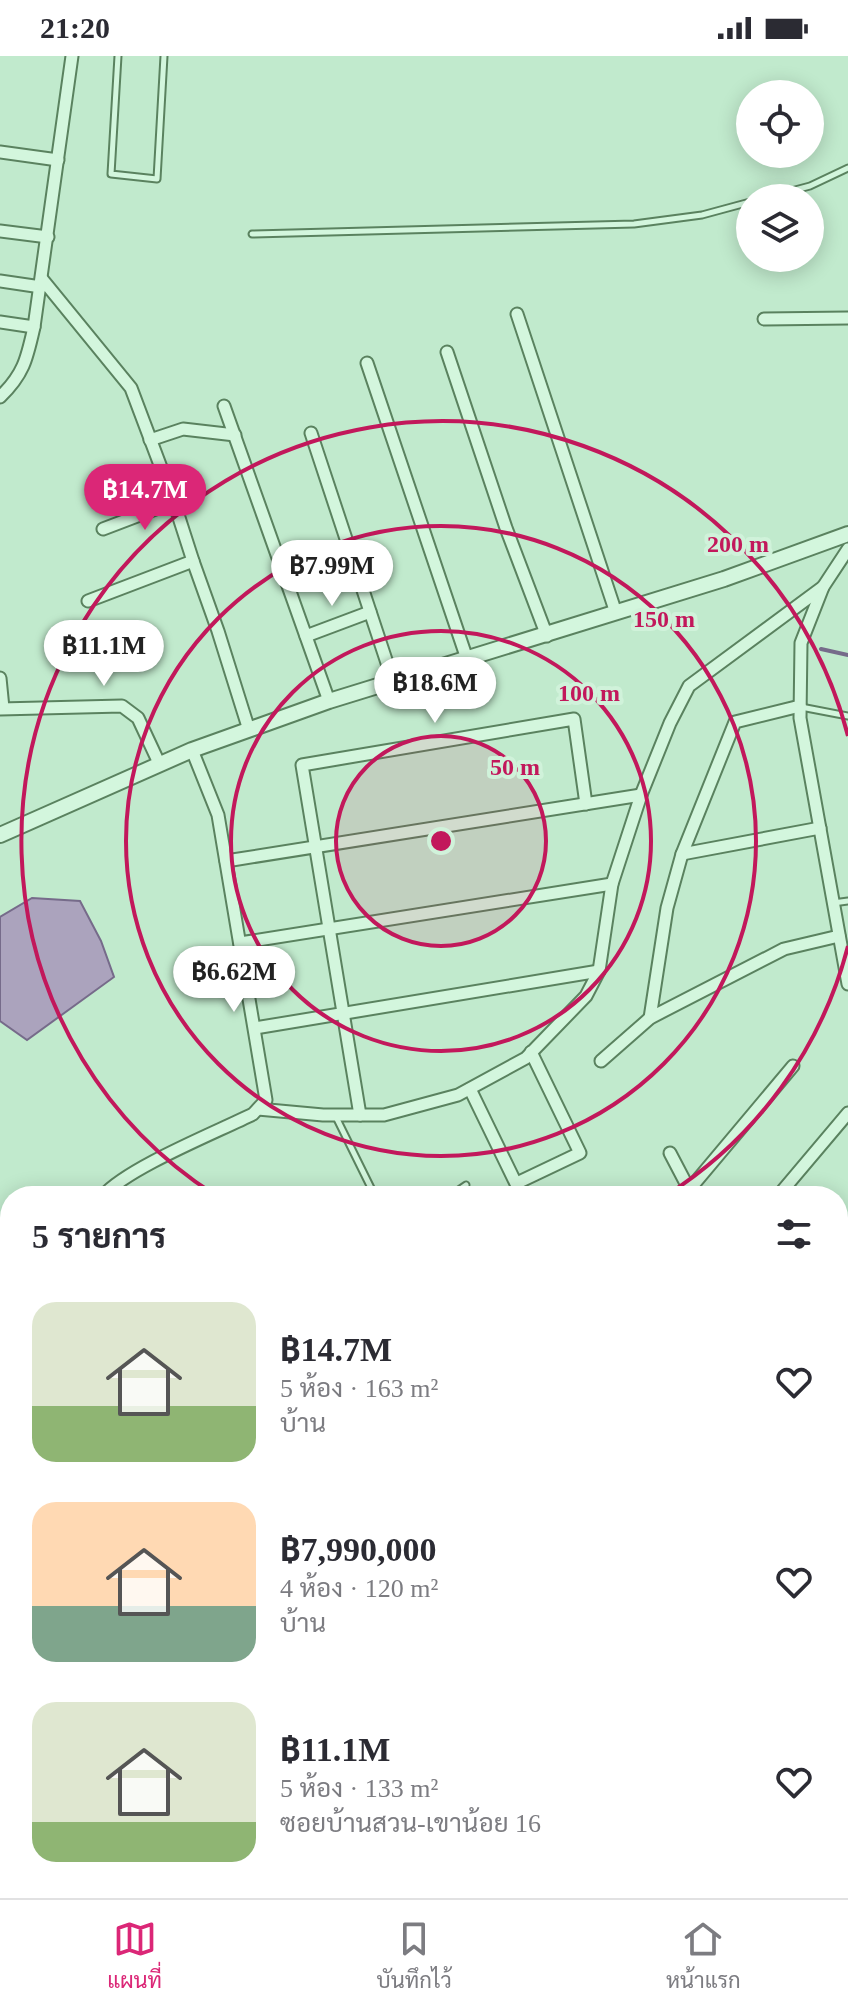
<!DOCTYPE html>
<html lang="th">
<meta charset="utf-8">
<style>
:root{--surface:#fff;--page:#f7f7f7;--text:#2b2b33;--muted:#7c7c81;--line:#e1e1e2;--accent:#db2777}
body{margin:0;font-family:"Times New Roman",Sarabun,serif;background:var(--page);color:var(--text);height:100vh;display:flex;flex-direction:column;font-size:30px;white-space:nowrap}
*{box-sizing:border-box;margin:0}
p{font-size:26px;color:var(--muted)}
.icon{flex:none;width:44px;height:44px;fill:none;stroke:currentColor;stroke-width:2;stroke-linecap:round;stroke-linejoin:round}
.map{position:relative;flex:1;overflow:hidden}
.panel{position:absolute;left:0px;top:1130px;width:848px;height:712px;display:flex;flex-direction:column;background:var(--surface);border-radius:32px 32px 0 0;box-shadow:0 4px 20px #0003}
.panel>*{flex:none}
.controls{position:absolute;left:736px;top:24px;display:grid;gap:16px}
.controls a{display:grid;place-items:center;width:88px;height:88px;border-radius:50%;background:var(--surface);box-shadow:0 4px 20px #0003;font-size:40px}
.price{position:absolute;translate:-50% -68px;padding:0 18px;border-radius:28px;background:#fff;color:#222;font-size:26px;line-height:52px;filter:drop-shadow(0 2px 4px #0008)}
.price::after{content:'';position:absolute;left:50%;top:48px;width:24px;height:18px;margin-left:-12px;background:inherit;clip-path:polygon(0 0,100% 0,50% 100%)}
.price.active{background:var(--accent);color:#fff}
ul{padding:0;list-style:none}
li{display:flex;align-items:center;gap:24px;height:200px;padding:0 32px}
li span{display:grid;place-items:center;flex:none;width:224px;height:160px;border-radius:24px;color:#555}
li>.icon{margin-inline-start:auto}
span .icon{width:96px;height:96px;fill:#fffc;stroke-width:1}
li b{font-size:34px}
h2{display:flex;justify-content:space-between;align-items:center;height:96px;padding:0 32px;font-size:34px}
.status{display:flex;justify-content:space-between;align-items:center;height:56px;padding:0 40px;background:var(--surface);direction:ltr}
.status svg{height:22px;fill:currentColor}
.dock{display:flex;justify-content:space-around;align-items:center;height:112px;border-top:2px solid var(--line);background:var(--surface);font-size:22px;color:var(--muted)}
.dock a{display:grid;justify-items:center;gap:4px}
.dock .active{color:var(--accent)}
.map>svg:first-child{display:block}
</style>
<div class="status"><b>21:20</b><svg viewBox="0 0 49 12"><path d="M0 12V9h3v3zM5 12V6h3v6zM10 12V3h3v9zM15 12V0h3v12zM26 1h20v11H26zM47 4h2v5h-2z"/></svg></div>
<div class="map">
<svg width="848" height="1842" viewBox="0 0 848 1842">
<defs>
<pattern id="forest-crowns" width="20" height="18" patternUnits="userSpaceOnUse" patternTransform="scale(2)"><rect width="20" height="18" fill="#96c7b9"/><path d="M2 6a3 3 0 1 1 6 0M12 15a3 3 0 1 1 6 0" fill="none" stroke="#81ab9f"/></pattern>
</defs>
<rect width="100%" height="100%" fill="#c1eacd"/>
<path fill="url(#forest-crowns)" d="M 838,1646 L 848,1661 L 848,1842 L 388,1842 L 398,1832 L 838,1832 Z"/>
<path fill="#aba3bd" stroke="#766b8a" stroke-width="2" d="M 32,842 L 80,845 L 101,885 L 114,921 L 27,984 L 0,965 L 0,861 Z"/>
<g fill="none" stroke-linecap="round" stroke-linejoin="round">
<path stroke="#766b8a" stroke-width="4" d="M 821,593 L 848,599"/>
<defs>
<g id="service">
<path d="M 118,0 L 111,118 L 157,123 L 164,0"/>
<path d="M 765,142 L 810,130 L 848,112"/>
<path d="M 252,178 L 634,168 L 702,159 L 750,146"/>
<path d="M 801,651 L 848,660"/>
<path d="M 833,847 L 848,845"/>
<path d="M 335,1059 L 375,1140"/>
<path d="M 450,1140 L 466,1129"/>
</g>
<g id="minor">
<path d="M 0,96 L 58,104"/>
<path d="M 0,175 L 48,181"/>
<path d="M 42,223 L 131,332 L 174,446 L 193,505 L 88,545"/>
<path d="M 0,225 L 41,231"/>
<path d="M 517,258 L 616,557"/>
<path d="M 764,263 L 848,262"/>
<path d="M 0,266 L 34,271"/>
<path d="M 447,296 L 506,472 L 547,580"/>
<path d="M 367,307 L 467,603"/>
<path d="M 0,341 C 24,318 27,302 34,271 L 72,0"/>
<path d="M 224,350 L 329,645"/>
<path d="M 311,377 L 393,625"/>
<path d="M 150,384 L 183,373 L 235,379"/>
<path d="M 103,473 L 174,446"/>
<path d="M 848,493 L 823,531 L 801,587 L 800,662 L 848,928"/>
<path d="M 193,505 L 218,575 L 249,674"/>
<path d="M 306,580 L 370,556"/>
<path d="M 0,622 L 3,652"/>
<path d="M 0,653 L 122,650 L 138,662 L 159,707"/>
<path d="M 682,798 L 820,772"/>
<path d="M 226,805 L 641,739"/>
<path d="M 240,887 L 612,828"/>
<path d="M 650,962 L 667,852 L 682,798 L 735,666 L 800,650"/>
<path d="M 255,972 L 599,915"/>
<path d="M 601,1005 L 650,962 L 784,893 L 839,880"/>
<path d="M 470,1033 L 522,1140"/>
<path d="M 258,1053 L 323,1059 L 384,1059 L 458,1039 L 526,1002 L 586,940 L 599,915 L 612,828 L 641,739 L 670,667 L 689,630 L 823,531"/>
<path d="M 360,1059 L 302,709 L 574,663 L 586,748"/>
<path d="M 670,1097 L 692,1139"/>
<path d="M 517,1127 L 580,1097 L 531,996"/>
<path d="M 689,1134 L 793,1010"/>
<path d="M 103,1140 C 127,1112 217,1076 253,1058 L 266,1044 L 218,759 L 192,694"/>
<path d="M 778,1140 L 848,1057"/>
<path d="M 0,1325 L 10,1313"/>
<path d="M 838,1522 L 848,1539"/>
<path d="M 0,1630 L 8,1636"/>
<path d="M 0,1832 L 10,1842"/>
<path d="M 267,1832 L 277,1842"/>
<path d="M 122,1842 L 125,1832"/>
</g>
<path id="tertiary" d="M 0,779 L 192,694 L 329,645 L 724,523 L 848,478"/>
<g id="primary">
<path d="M 838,1382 L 848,1374"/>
<path d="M 838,1398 L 848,1390"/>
<path d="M 350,1842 L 359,1832"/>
<path d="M 374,1842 L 383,1832"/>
</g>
</defs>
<use href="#service" stroke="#5a825f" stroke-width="9"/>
<use href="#minor" stroke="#5a825f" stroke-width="15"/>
<use href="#tertiary" stroke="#5a825f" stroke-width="18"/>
<use href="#primary" stroke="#2e5030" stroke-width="22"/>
<use href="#service" stroke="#d3f6dd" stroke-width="5"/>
<use href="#minor" stroke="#d3f6dd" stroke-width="11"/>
<use href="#tertiary" stroke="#d3f6dd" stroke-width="14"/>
<use href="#primary" stroke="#9becb1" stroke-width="18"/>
</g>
<circle cx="441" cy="785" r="105" fill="#c2185b" fill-opacity=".12"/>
<g fill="none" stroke="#c2185b" stroke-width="4">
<circle cx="441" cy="785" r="105"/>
<circle cx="441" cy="785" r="210"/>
<circle cx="441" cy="785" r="315"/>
<path d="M848 890A420 420 0 0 1 667 1139M215 1139A420 420 0 1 1 848 680"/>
</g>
<circle cx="441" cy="785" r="12" fill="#c2185b" stroke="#d0f2da" stroke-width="4"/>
<g font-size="24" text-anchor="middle" font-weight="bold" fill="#c2185b" stroke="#d0f2da" stroke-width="8" stroke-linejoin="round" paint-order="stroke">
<text x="738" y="496">200 m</text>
<text x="664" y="571">150 m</text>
<text x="589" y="645">100 m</text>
<text x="515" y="719">50 m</text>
</g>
</svg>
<div class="controls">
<a><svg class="icon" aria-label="locate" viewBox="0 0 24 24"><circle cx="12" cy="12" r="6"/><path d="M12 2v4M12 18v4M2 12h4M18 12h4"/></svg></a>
<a><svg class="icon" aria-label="layers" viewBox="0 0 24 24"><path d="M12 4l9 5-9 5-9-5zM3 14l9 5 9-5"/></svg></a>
</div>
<b class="price active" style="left:145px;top:476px">฿14.7M</b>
<b class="price" style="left:332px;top:552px">฿7.99M</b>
<b class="price" style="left:104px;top:632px">฿11.1M</b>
<b class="price" style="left:435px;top:669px">฿18.6M</b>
<b class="price" style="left:234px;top:958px">฿6.62M</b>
<section class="panel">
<h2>5 รายการ<svg class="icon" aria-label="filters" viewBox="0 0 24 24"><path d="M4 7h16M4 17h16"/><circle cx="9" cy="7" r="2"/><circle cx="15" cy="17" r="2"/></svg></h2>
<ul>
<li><span style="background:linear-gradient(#dfe7d0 65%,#8fb573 0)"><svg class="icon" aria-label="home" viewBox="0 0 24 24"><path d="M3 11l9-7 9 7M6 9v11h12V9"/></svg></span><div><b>฿14.7M</b><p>5 ห้อง · 163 m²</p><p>บ้าน</p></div><svg class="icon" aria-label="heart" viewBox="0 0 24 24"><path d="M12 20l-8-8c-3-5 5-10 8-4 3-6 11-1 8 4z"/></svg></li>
<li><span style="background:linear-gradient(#ffd9b3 65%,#7fa58c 0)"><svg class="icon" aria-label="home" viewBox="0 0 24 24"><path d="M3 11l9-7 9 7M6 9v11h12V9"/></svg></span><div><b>฿7,990,000</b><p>4 ห้อง · 120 m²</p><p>บ้าน</p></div><svg class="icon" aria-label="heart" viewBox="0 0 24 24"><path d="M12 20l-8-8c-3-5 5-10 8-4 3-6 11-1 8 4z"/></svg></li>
<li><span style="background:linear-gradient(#dfe7d0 75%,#8fb573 0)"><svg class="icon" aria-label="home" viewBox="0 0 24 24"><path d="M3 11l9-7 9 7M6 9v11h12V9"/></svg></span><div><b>฿11.1M</b><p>5 ห้อง · 133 m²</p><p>ซอยบ้านสวน-เขาน้อย 16</p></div><svg class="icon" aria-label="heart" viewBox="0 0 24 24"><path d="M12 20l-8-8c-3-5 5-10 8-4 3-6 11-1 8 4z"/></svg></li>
</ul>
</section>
</div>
<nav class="dock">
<a class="active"><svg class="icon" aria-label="map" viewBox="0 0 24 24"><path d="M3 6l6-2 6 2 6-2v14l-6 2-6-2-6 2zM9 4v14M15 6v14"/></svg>แผนที่</a>
<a><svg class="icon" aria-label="saved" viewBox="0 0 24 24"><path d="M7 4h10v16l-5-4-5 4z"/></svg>บันทึกไว้</a>
<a><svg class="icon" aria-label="home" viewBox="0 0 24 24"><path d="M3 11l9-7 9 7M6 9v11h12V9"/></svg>หน้าแรก</a>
</nav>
